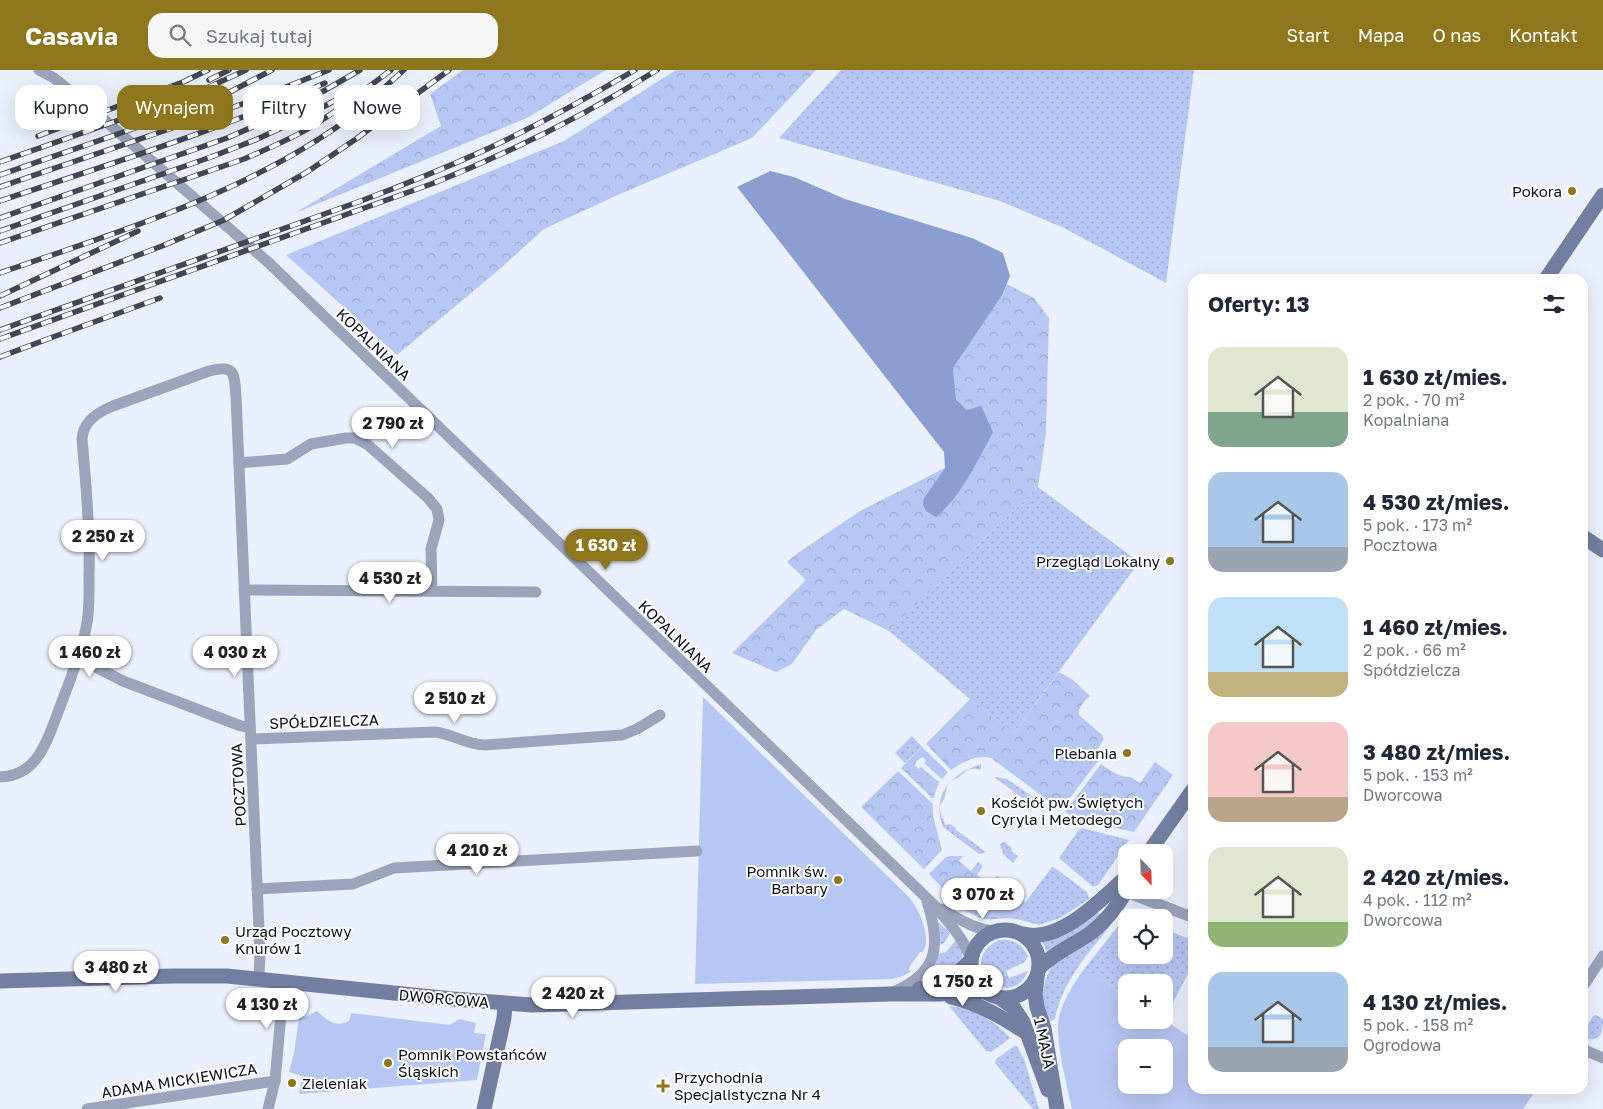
<!DOCTYPE html>
<html lang="pl">
<meta charset="utf-8">
<style>
:root{--surface:#fff;--page:#f6f6f7;--text:#1f2937;--muted:#747a83;--accent:#8d761b}
body{margin:0;font-family:"Golos Text",sans-serif;background:var(--page);color:var(--text);height:100vh;display:flex;flex-direction:column;font-size:19px;white-space:nowrap}
*{box-sizing:border-box;margin:0}
p{font-size:16px;color:var(--muted)}
.icon{flex:none;width:28px;height:28px;fill:none;stroke:currentColor;stroke-width:2;stroke-linecap:round;stroke-linejoin:round}
.map{position:relative;flex:1;overflow:hidden}
.details{position:absolute;left:1188px;top:204px;width:400px;height:820px;display:flex;flex-direction:column;background:var(--surface);border-radius:15px;box-shadow:0 5px 20px #0002}
.details>*{flex:none}
.banner{position:absolute;left:15px;top:15px;width:475px;height:45px;display:flex;gap:10px}
.needle{width:32px;rotate:157deg}
.fabs{position:absolute;left:1118px;top:774px;display:grid;gap:10px}
.fabs a{display:grid;place-items:center;width:55px;height:55px;border-radius:10px;background:var(--surface);box-shadow:0 5px 20px #0002;font-size:25px}
.price{position:absolute;translate:-50% -42px;padding:0 11px;border-radius:18px;background:#fff;color:#222;font-size:16px;line-height:32px;filter:drop-shadow(0 1px 2px #0008)}
.price::after{content:'';position:absolute;left:50%;top:30px;width:15px;height:11px;margin-left:-8px;background:inherit;clip-path:polygon(0 0,100% 0,50% 100%)}
.price.on{background:var(--accent);color:#fff}
ul{padding:0;list-style:none}
li{display:flex;align-items:center;gap:15px;height:125px;padding:0 20px}
li span{display:grid;place-items:center;flex:none;width:140px;height:100px;border-radius:15px;color:#555}
li>.icon{margin-inline-start:auto}
span .icon{width:60px;height:60px;fill:#fffc;stroke-width:1}
li b{font-size:21px}
h2{display:flex;justify-content:space-between;align-items:center;height:60px;padding:0 20px;font-size:21px}
.pill{padding:0 18px;border-radius:15px;background:var(--surface);box-shadow:0 5px 20px #0002;font-size:18px;line-height:45px}
.pill.on{background:var(--accent);color:#fff}
header{display:flex;align-items:center;gap:30px;box-sizing:border-box;height:70px;padding:0 25px;background:var(--accent);color:#fff}
header strong{font-size:24px}
nav{display:flex;gap:28px;margin-inline-start:auto;font-size:18px}
.search{width:350px;height:45px;background:var(--page);display:flex;align-items:center;gap:12px;box-sizing:border-box;padding:0 18px;border-radius:15px;color:var(--muted);font-size:19px}
.map>svg:first-child{display:block}
</style>
<header>
<strong>Casavia</strong>
<div class="search"><svg class="icon" aria-label="search" viewBox="0 0 24 24"><circle cx="10" cy="10" r="6"/><path d="M15 15l6 6"/></svg>Szukaj tutaj</div>
<nav><a>Start</a><a>Mapa</a><a>O nas</a><a>Kontakt</a></nav>
</header>
<div class="map">
<svg width="1603" height="1039" viewBox="0 0 1603 1039">
<defs>
<pattern id="grass-dots" width="8" height="8" patternUnits="userSpaceOnUse" patternTransform="scale(1.25)"><rect width="8" height="8" fill="#b7c7f3"/><path d="M2 2h.1M6 6h.1" fill="none" stroke="#9caad0" stroke-width="1.8" stroke-linecap="round"/></pattern>
<pattern id="forest-crowns" width="20" height="18" patternUnits="userSpaceOnUse" patternTransform="scale(1.25)"><rect width="20" height="18" fill="#b7c7f3"/><path d="M2 6a3 3 0 1 1 6 0M12 15a3 3 0 1 1 6 0" fill="none" stroke="#9caad0"/></pattern>
</defs>
<rect width="100%" height="100%" fill="#eaf0fd"/>
<g fill="url(#grass-dots)">
<path d="M 841,0 L 1194,0 L 1166,213 L 1064,158 L 1000,131 L 779,68 Z"/>
<path d="M 1038,417 L 1139,492 L 1014,663 L 970,629 L 889,561 Z"/>
<path d="M 912,666 L 922,677 L 905,693 L 895,683 Z"/>
<path d="M 981,694 L 981,700 C 971,697 967,700 960,706 C 959,707 955,709 953,710 C 946,714 947,719 945,726 C 945,730 941,732 940,736 C 939,743 944,748 945,755 L 950,754 L 956,758 L 955,759 L 986,782 L 979,784 L 943,757 C 931,724 951,704 981,694 Z"/>
<path d="M 994,707 L 1007,709 L 1040,732 L 1040,737 L 1036,738 Z"/>
<path d="M 1082,758 L 1129,770 L 1098,815 L 1093,817 L 1059,788 L 1078,761 Z"/>
<path d="M 1004,772 L 1012,778 L 1011,781 L 1018,786 L 1013,793 L 1003,784 L 1000,774 Z"/>
<path d="M 1052,797 L 1055,798 L 1087,822 L 1089,829 L 1060,848 L 1039,855 L 1017,849 L 1025,833 Z"/>
<path d="M 1096,841 L 1103,846 L 1047,883 L 1042,870 Z"/>
<path d="M 1129,842 L 1139,847 L 1126,848 L 1126,885 L 1164,885 L 1164,862 L 1168,864 L 1172,862 L 1192,870 L 1192,896 L 1164,950 L 1164,912 L 1126,912 L 1126,926 L 1085,898 Z"/>
<path d="M 938,852 L 950,863 L 944,873 L 940,875 Z"/>
<path d="M 1108,854 L 1110,856 C 1087,885 1062,912 1055,949 L 1047,953 C 1042,928 1039,920 1052,896 Z"/>
<path d="M 956,870 C 958,873 961,877 962,880 C 967,898 938,907 926,912 L 924,909 L 935,895 L 938,884 L 946,882 Z"/>
<path d="M 999,870 C 1012,869 1022,873 1028,886 L 1025,892 L 1006,901 L 1009,908 L 1028,901 C 1010,944 952,893 999,870 Z"/>
<path d="M 949,936 C 974,939 993,949 1010,968 L 991,982 L 986,981 Z"/>
<path d="M 1596,945 L 1603,949 C 1603,965 1599,973 1583,967 L 1583,962 L 1593,946 Z"/>
<path d="M 1016,975 L 1024,989 L 1039,1039 L 1033,1039 L 995,993 L 996,989 Z"/>
</g>
<g fill="url(#forest-crowns)">
<path d="M 463,0 L 606,0 L 527,48 L 295,143 L 441,56 L 430,24 Z"/>
<path d="M 676,0 L 816,0 L 752,68 L 620,124 L 544,159 L 501,198 L 397,285 L 286,185 L 564,71 Z"/>
<path d="M 1007,214 L 1034,228 L 1049,248 L 1046,364 L 1038,417 L 889,561 L 844,539 L 816,560 L 792,594 L 776,602 L 732,583 L 806,510 L 787,492 L 795,485 L 860,441 L 945,398 L 924,428 L 936,447 L 967,340 L 956,329 L 953,298 Z"/>
<path d="M 1059,602 L 1073,610 L 1090,626 C 1085,631 1077,638 1079,645 L 1102,665 L 1104,669 L 1093,687 L 1098,691 L 1061,740 L 991,688 C 976,684 963,692 951,700 L 926,674 L 970,629 L 1014,663 Z"/>
<path d="M 922,677 L 948,702 L 942,709 L 924,693 L 926,691 L 923,687 L 916,691 L 915,696 L 919,699 L 921,697 L 939,712 L 933,729 L 901,698 Z"/>
<path d="M 1155,692 L 1173,705 L 1134,762 L 1077,749 L 1065,742 L 1101,694 C 1110,700 1120,708 1131,707 L 1140,713 Z"/>
<path d="M 898,701 L 933,734 L 933,746 L 942,780 L 924,799 L 861,737 Z"/>
<path d="M 950,786 L 963,786 L 959,791 L 971,801 L 978,792 L 983,796 L 977,805 L 990,814 L 997,806 L 1002,810 L 996,818 L 1008,828 L 1015,820 L 1019,823 L 1025,833 L 1017,849 C 1005,847 996,850 985,849 C 966,847 943,818 929,804 L 946,787 Z"/>
</g>
<g fill="#b7c7f3" fill-rule="evenodd">
<path d="M 703,627 L 909,827 C 919,840 932,865 923,882 L 920,882 L 909,898 L 910,902 L 903,906 L 892,909 L 695,914 Z"/>
<path d="M 1085,898 L 1126,926 L 1126,950 L 1164,950 L 1192,968 L 1192,1019 L 1537,1019 L 1523,1039 L 1072,1039 C 1067,1014 1053,966 1060,943 C 1065,927 1075,911 1085,898 ZM 1126,978 L 1164,978 L 1164,1015 L 1126,1015 Z"/>
<path d="M 317,941 C 327,950 335,958 349,951 L 351,943 L 450,955 L 459,949 L 476,953 L 474,963 L 486,964 L 477,1010 L 299,1024 L 302,1006 L 289,1002 L 294,983 L 300,942 L 305,947 Z"/>
</g>
<path fill="#8b9ed2" d="M 770,101 L 794,107 L 845,129 L 972,168 L 1003,183 L 1010,206 L 1002,225 L 953,298 L 956,329 L 967,340 L 981,336 L 993,362 C 978,390 960,428 936,447 L 926,441 L 923,435 L 924,428 L 945,398 L 944,382 L 737,117 Z"/>
<g fill="none" stroke-linecap="round" stroke-linejoin="round">
<g stroke="#9ba4bb" stroke-width="11">
<path d="M 39,0 L 54,8 L 85,33 L 269,193 L 934,835 C 948,852 964,868 971,890"/>
<path d="M 239,393 L 287,389 L 311,374 L 346,368 L 355,368 L 368,375 L 428,428 L 437,439 L 439,450 L 431,479 L 432,521"/>
<path d="M 244,520 L 536,522"/>
<path d="M 78,588 L 123,611 L 241,656 L 250,658"/>
<path d="M 251,669 L 435,662 C 453,664 467,675 485,675 L 622,665 L 637,659 L 660,645"/>
<path d="M 0,707 C 36,706 46,674 57,645 C 67,617 80,588 86,558 C 90,541 89,523 89,505 C 90,460 86,414 82,369 C 83,351 98,342 113,336 L 209,301 C 236,294 234,304 236,326 L 260,883 L 259,908"/>
<path d="M 257,819 L 353,814 L 394,798 L 697,781"/>
<path d="M 1126,822 L 1192,847"/>
<path d="M 941,839 C 959,849 975,860 996,861"/>
<path d="M 1582,918 L 1603,886"/>
<path d="M 893,922 C 939,903 941,875 927,831"/>
<path d="M 1582,979 L 1603,988"/>
<path d="M 87,1039 L 275,1011"/>
<path d="M 268,1039 L 275,1011 L 284,911"/>
</g>
<g stroke="#737fa1" stroke-width="15">
<path d="M 1546,209 L 1603,125"/>
<path d="M 1582,466 L 1603,480"/>
<path d="M 1149,782 L 1192,721"/>
<circle cx="1005" cy="894" r="34"/>
<path d="M 1023,864 C 1059,874 1102,829 1126,807"/>
<path d="M 1039,898 C 1055,882 1074,875 1092,862 C 1106,851 1118,835 1127,820"/>
<path d="M 1037,908 L 1035,924 L 1037,937 L 1044,958 L 1057,1039"/>
<path d="M 0,911 L 173,906 L 227,906 L 453,929 L 532,935 L 889,924 L 940,924 L 973,921 L 986,922"/>
<path d="M 919,919 C 940,916 957,905 971,890"/>
<path d="M 951,927 C 980,934 1004,948 1028,964"/>
<path d="M 1000,928 L 1013,937 L 1023,952 L 1048,1020"/>
<path d="M 484,1039 L 504,948 L 505,934"/>
</g>
<defs>
<g id="rail">
<path d="M 209,10 L 229,0"/>
<path d="M 38,66 L 183,12 L 208,0"/>
<path d="M 0,92 L 196,23 L 246,0"/>
<path d="M 0,105 L 187,40 L 228,23 L 272,0"/>
<path d="M 0,117 L 248,32 L 329,0"/>
<path d="M 0,131 C 109,94 220,60 325,13"/>
<path d="M 0,148 L 227,68 L 269,50 L 308,30 L 360,0"/>
<path d="M 0,161 L 211,87 L 255,70 L 301,49 L 354,20"/>
<path d="M 0,173 L 244,89 C 267,79 291,69 313,56 C 340,39 366,19 391,0"/>
<path d="M 0,203 C 114,163 233,128 334,59 C 359,42 381,20 404,0"/>
<path d="M 0,226 L 138,161"/>
<path d="M 0,238 L 162,176 L 224,150 L 307,102 L 356,69 L 449,0"/>
<path d="M 0,260 L 358,132 C 401,116 443,99 485,80 C 536,56 586,29 635,0"/>
<path d="M 0,269 L 434,113 C 511,82 586,45 657,0"/>
<path d="M 0,287 L 53,267 L 160,228"/>
</g>
</defs>
<use href="#rail" stroke="#424752" stroke-width="5.5"/>
<use href="#rail" stroke="#fdfdfd" stroke-width="4" stroke-dasharray="11" stroke-linecap="butt"/>
</g>
<g fill="#8d761b" stroke="#fdfdfd" stroke-width="2">
<circle cx="1572" cy="121" r="5"/>
<circle cx="1170" cy="491" r="5"/>
<circle cx="1127" cy="683" r="5"/>
<circle cx="981" cy="741" r="5"/>
<circle cx="838" cy="810" r="5"/>
<circle cx="225" cy="870" r="5"/>
<circle cx="388" cy="993" r="5"/>
<circle cx="292" cy="1013" r="5"/>
<path d="M660.5 1008.5h5v5h5v5h-5v5h-5v-5h-5v-5h5z"/>
</g>
<g text-anchor="middle" dominant-baseline="central" stroke-width="4" stroke-linejoin="round" paint-order="stroke">
<g font-size="15" fill="#0c101b" stroke="#fdfdfd" text-anchor="start">
<text x="1562" y="121" text-anchor="end">Pokora</text>
<text x="1160" y="491" text-anchor="end">Przegląd Lokalny</text>
<text x="1117" y="683" text-anchor="end">Plebania</text>
<text x="991" y="732">Kościół pw. Świętych<tspan x="991" dy="17">Cyryla i Metodego</tspan></text>
<text x="828" y="801" text-anchor="end">Pomnik św.<tspan x="828" dy="17">Barbary</tspan></text>
<text x="235" y="861">Urząd Pocztowy<tspan x="235" dy="17">Knurów 1</tspan></text>
<text x="398" y="984">Pomnik Powstańców<tspan x="398" dy="17">Śląskich</tspan></text>
<text x="674" y="1007">Przychodnia<tspan x="674" dy="17">Specjalistyczna Nr 4</tspan></text>
<text x="302" y="1013">Zieleniak</text>
</g>
<g font-size="15" fill="#0c101b" stroke="#fdfdfd">
<text transform="translate(374 274) rotate(44)">KOPALNIANA</text>
<text transform="translate(676 566) rotate(44)">KOPALNIANA</text>
<text transform="translate(324 651) rotate(-2)">SPÓŁDZIELCZA</text>
<text transform="translate(238 715) rotate(-93)">POCZTOWA</text>
<text transform="translate(444 928) rotate(5)">DWORCOWA</text>
<text transform="translate(1045 973) rotate(78)">1 MAJA</text>
<text transform="translate(179 1010) rotate(-9)">ADAMA MICKIEWICZA</text>
</g>
</g>
</svg>
<div class="fabs">
<a><svg class="needle" viewBox="-14 -14 28 28"><path d="M0-13l5 13h-10z" fill="#e53935"/><path d="M0 13l5-13h-10z" fill="#747a83"/></svg></a>
<a><svg class="icon" aria-label="locate" viewBox="0 0 24 24"><circle cx="12" cy="12" r="6"/><path d="M12 2v4M12 18v4M2 12h4M18 12h4"/></svg></a>
<a>+</a>
<a>−</a>
</div>
<b class="price" style="left:393px;top:379px">2 790 zł</b>
<b class="price" style="left:103px;top:492px">2 250 zł</b>
<b class="price on" style="left:606px;top:501px">1 630 zł</b>
<b class="price" style="left:390px;top:534px">4 530 zł</b>
<b class="price" style="left:90px;top:608px">1 460 zł</b>
<b class="price" style="left:235px;top:608px">4 030 zł</b>
<b class="price" style="left:455px;top:654px">2 510 zł</b>
<b class="price" style="left:477px;top:806px">4 210 zł</b>
<b class="price" style="left:983px;top:850px">3 070 zł</b>
<b class="price" style="left:116px;top:923px">3 480 zł</b>
<b class="price" style="left:963px;top:937px">1 750 zł</b>
<b class="price" style="left:573px;top:949px">2 420 zł</b>
<b class="price" style="left:267px;top:960px">4 130 zł</b>
<div class="banner">
<a class="pill">Kupno</a>
<a class="pill on">Wynajem</a>
<a class="pill">Filtry</a>
<a class="pill">Nowe</a>
</div>
<section class="details">
<h2>Oferty: 13<svg class="icon" aria-label="filters" viewBox="0 0 24 24"><path d="M4 7h16M4 17h16"/><circle cx="9" cy="7" r="2"/><circle cx="15" cy="17" r="2"/></svg></h2>
<ul>
<li><span style="background:linear-gradient(#dfe7d0 65%,#7fa58c 0)"><svg class="icon" aria-label="home" viewBox="0 0 24 24"><path d="M3 11l9-7 9 7M6 9v11h12V9"/></svg></span><div><b>1 630 zł/mies.</b><p>2 pok. · 70 m²</p><p>Kopalniana</p></div></li>
<li><span style="background:linear-gradient(#a9c7e8 75%,#9aa5b1 0)"><svg class="icon" aria-label="home" viewBox="0 0 24 24"><path d="M3 11l9-7 9 7M6 9v11h12V9"/></svg></span><div><b>4 530 zł/mies.</b><p>5 pok. · 173 m²</p><p>Pocztowa</p></div></li>
<li><span style="background:linear-gradient(#bfe0f5 75%,#c2b280 0)"><svg class="icon" aria-label="home" viewBox="0 0 24 24"><path d="M3 11l9-7 9 7M6 9v11h12V9"/></svg></span><div><b>1 460 zł/mies.</b><p>2 pok. · 66 m²</p><p>Spółdzielcza</p></div></li>
<li><span style="background:linear-gradient(#f6c9c9 75%,#b9a48a 0)"><svg class="icon" aria-label="home" viewBox="0 0 24 24"><path d="M3 11l9-7 9 7M6 9v11h12V9"/></svg></span><div><b>3 480 zł/mies.</b><p>5 pok. · 153 m²</p><p>Dworcowa</p></div></li>
<li><span style="background:linear-gradient(#dfe7d0 75%,#8fb573 0)"><svg class="icon" aria-label="home" viewBox="0 0 24 24"><path d="M3 11l9-7 9 7M6 9v11h12V9"/></svg></span><div><b>2 420 zł/mies.</b><p>4 pok. · 112 m²</p><p>Dworcowa</p></div></li>
<li><span style="background:linear-gradient(#a9c7e8 75%,#9aa5b1 0)"><svg class="icon" aria-label="home" viewBox="0 0 24 24"><path d="M3 11l9-7 9 7M6 9v11h12V9"/></svg></span><div><b>4 130 zł/mies.</b><p>5 pok. · 158 m²</p><p>Ogrodowa</p></div></li>
</ul>
</section>
</div>
